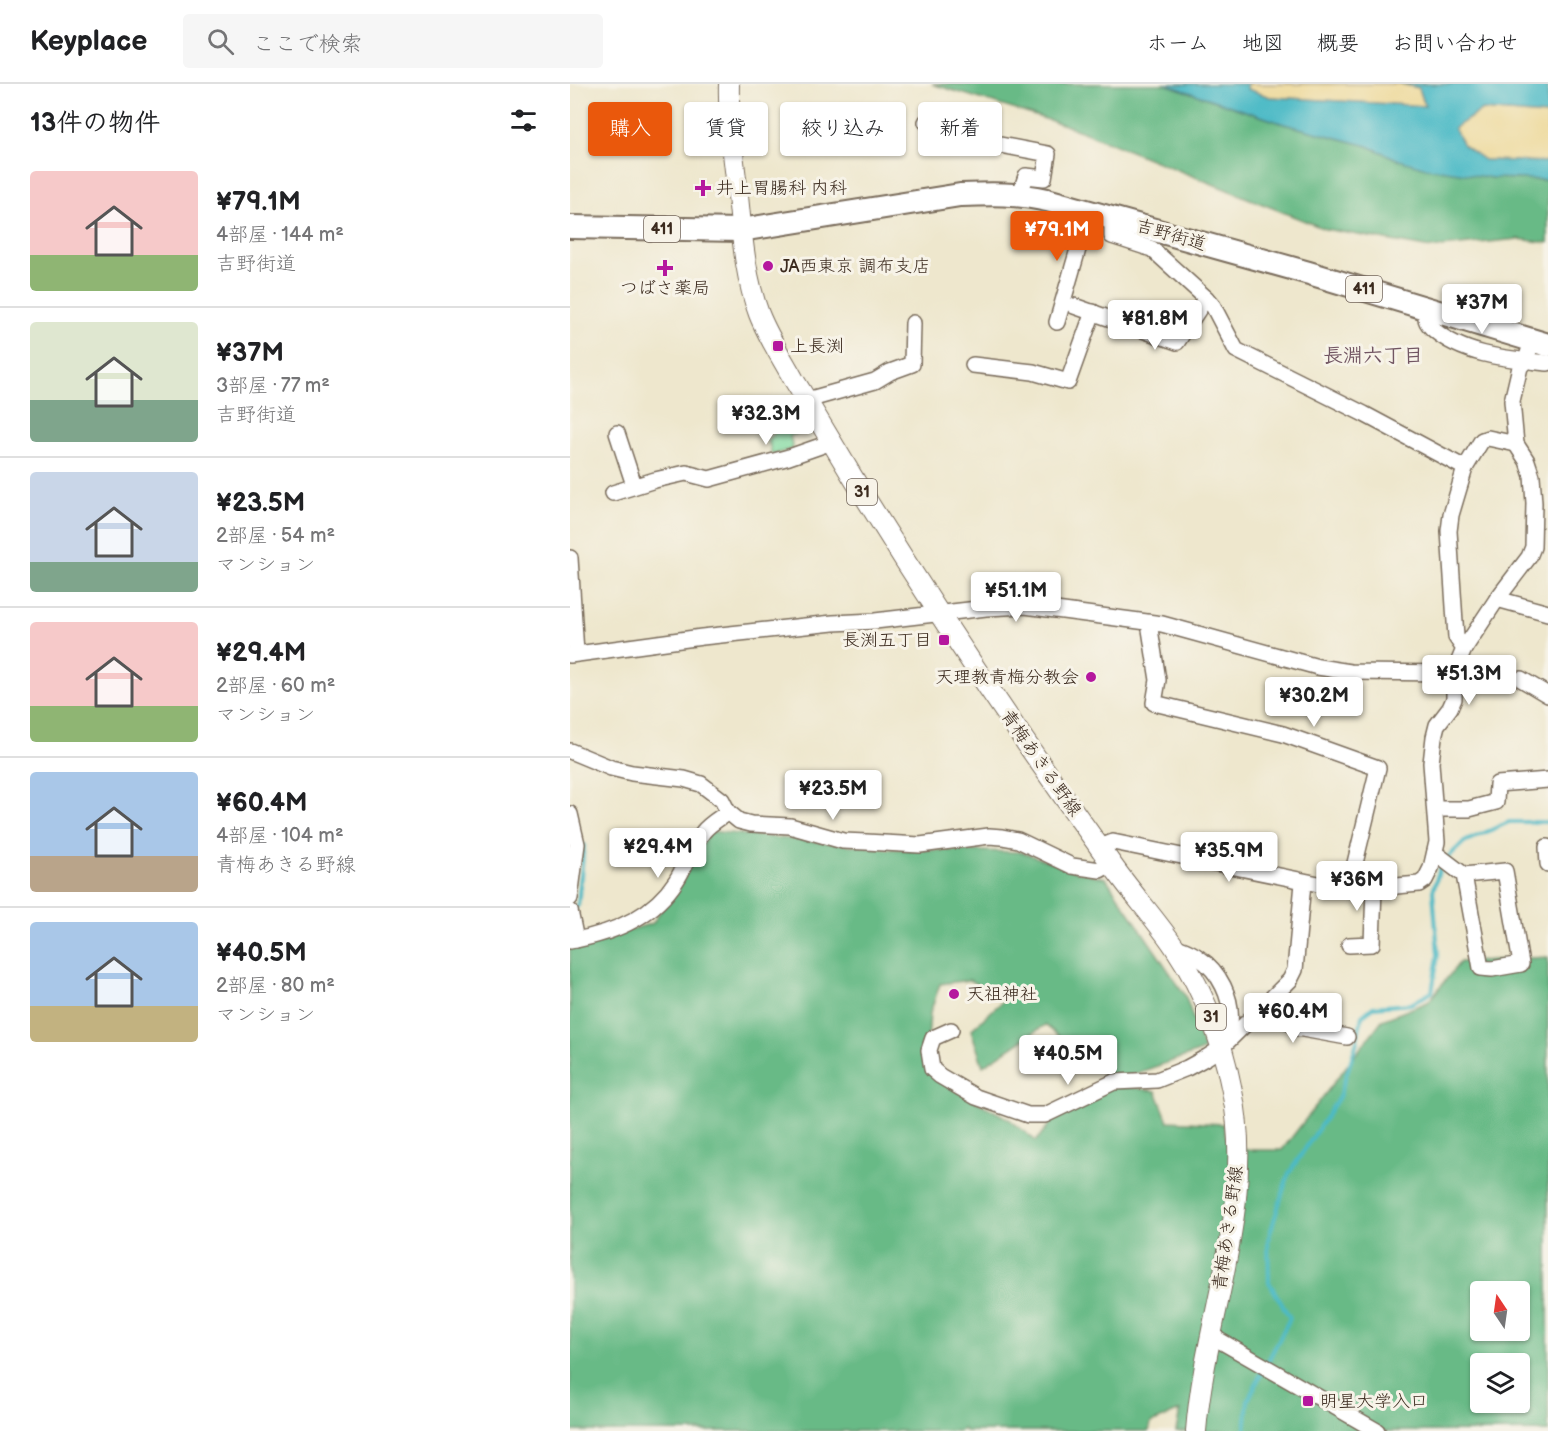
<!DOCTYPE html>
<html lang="ja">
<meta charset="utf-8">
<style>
:root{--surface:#fff;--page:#f6f6f6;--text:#202124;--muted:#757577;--line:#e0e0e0;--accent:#ea580c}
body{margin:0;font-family:"Balsamiq Sans","Klee One",sans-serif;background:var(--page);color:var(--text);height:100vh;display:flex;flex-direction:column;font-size:22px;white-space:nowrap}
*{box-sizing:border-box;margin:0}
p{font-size:20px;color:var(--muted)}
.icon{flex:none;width:33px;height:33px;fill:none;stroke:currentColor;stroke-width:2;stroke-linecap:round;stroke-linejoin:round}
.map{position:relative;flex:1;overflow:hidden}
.sheet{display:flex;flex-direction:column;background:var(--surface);width:570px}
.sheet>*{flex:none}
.hud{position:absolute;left:18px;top:18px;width:570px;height:54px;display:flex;gap:12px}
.needle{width:39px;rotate:347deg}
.tools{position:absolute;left:900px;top:1197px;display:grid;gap:12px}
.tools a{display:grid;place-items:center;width:60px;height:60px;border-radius:6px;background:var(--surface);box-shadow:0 2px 4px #0004;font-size:30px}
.price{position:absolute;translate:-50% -51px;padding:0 14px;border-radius:6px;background:#fff;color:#222;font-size:20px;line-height:39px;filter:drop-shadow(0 2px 3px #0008)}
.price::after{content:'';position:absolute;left:50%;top:36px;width:18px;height:14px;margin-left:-9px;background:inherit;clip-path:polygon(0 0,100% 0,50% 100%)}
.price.selected{background:var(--accent);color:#fff}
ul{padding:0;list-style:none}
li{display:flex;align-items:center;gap:18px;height:150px;padding:0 30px}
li+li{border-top:2px solid var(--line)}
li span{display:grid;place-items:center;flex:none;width:168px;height:120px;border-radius:6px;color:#555}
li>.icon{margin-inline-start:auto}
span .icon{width:72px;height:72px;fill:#fffc;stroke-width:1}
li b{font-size:26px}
h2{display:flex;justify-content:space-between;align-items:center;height:72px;padding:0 30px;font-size:26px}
.tag{padding:0 21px;border-radius:6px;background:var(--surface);box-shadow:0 2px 4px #0004;font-size:21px;line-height:54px}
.tag.selected{background:var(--accent);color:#fff}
header{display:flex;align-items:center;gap:36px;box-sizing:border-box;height:84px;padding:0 30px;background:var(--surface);border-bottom:2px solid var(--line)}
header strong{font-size:28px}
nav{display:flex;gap:33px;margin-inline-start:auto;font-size:21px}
.search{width:420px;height:54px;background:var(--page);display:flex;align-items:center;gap:15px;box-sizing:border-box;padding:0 21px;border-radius:6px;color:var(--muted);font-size:22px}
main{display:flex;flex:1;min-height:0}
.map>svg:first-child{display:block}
</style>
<header>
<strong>Keyplace</strong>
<div class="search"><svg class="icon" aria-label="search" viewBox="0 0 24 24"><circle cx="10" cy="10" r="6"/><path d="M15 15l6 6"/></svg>ここで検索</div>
<nav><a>ホーム</a><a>地図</a><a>概要</a><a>お問い合わせ</a></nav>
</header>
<main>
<section class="sheet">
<h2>13件の物件<svg class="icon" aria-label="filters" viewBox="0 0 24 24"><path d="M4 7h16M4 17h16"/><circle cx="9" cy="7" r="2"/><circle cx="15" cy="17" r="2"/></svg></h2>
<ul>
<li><span style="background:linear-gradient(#f6c9c9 70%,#8fb573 0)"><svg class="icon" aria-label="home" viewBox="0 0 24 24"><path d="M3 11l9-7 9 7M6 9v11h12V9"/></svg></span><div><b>¥79.1M</b><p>4部屋 · 144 m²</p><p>吉野街道</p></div></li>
<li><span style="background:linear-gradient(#dfe7d0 65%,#7fa58c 0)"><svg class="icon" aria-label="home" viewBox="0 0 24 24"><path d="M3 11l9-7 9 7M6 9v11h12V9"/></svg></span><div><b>¥37M</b><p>3部屋 · 77 m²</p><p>吉野街道</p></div></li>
<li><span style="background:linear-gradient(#c9d6e8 75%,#7fa58c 0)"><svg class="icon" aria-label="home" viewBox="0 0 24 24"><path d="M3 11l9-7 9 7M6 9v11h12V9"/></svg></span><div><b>¥23.5M</b><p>2部屋 · 54 m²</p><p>マンション</p></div></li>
<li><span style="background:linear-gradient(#f6c9c9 70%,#8fb573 0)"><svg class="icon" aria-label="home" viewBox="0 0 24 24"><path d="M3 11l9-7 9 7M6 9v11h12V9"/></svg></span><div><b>¥29.4M</b><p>2部屋 · 60 m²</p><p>マンション</p></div></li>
<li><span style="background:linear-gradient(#a9c7e8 70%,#b9a48a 0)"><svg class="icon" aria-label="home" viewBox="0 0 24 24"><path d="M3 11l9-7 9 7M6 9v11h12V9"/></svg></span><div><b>¥60.4M</b><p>4部屋 · 104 m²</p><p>青梅あきる野線</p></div></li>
<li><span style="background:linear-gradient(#a9c7e8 70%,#c2b280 0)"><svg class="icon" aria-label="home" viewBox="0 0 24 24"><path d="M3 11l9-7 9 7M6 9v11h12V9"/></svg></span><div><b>¥40.5M</b><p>2部屋 · 80 m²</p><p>マンション</p></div></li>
</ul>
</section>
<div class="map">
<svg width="978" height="1347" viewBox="0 0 978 1347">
<rect width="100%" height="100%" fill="#f7f3e8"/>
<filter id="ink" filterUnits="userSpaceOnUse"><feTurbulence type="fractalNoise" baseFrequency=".0167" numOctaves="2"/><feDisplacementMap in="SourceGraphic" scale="12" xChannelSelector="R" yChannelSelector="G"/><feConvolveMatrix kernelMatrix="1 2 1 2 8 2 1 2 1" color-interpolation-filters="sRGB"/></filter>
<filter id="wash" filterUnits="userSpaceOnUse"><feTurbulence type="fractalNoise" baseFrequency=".008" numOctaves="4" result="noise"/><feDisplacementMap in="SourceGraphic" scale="24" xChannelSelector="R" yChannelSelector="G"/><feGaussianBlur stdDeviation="1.35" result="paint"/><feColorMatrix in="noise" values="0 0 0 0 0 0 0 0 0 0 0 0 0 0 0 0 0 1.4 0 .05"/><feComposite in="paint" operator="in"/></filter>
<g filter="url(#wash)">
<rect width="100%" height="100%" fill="#eee7cd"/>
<path fill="#7fdaa0" stroke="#5d825f" stroke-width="1.5" d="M 226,334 L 235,348 L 220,352 L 223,365 L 202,371 L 198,356 L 206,347 Z"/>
<g fill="#67ba86" stroke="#517252" stroke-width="1.5" fill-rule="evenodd">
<path d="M 362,0 L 595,0 L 714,40 L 798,62 L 829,76 L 922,94 L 978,96 L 978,159 L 948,155 L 861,164 L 755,145 L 498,42 Z"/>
<path d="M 140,747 L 319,765 L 452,768 L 505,787 L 536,794 L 615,911 L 634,966 L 544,997 L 475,941 L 413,982 L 401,946 L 435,915 L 400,896 L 370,900 L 360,929 L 356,982 L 380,1003 L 439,1035 L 466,1057 L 482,1037 L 532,999 L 586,1007 L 598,1037 L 653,1040 L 659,1066 L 712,1066 L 812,936 L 858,918 L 890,878 L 978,873 L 978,1347 L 606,1347 L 610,1327 L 581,1339 L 579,1347 L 395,1347 L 394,1345 L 389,1347 L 0,1347 L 0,862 L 6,862 L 83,839 ZM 910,1208 L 950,1208 L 950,1246 L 910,1246 ZM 910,1280 L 950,1280 L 950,1318 L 910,1318 Z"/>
</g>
<g fill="#eeda9e" stroke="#94825e" stroke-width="1.5">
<path d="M 677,0 L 831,0 L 849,4 L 855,22 L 700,13 L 677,5 Z"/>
<path d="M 912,26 L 978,31 L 978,78 L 914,76 L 893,61 L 884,44 Z"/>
</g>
<path fill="#4cbac6" stroke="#447272" stroke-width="1.5" d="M 595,0 L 677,0 L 677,5 L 700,13 L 855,22 L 849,4 L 831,0 L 978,0 L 978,31 L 912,26 L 884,44 L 893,61 L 914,76 L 978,78 L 978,96 L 922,94 L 856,84 L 829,76 L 798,62 L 714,40 Z"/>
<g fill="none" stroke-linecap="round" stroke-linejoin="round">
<g stroke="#4cbac6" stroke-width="4">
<path d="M 876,775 L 894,758 L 939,738 L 978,738"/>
<path d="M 3,826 L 8,821 L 14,761"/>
<path d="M 697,1279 L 720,1234 L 699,1198 L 698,1156 L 718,1091 L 769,1013 L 786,961 L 792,932 L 803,923 L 841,920 L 862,908 L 868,871 L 863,807 L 871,780"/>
<path d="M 675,1347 L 678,1316 L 693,1286"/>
</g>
</g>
</g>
<g filter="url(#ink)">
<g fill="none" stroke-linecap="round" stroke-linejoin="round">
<defs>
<g id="minor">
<path d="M 356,38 L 394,49 L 398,55 L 478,70 L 474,94 L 456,92 L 450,110"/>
<path d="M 542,134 L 542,152 L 582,165 L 636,214 L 643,222 L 666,266 L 794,330 L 895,384"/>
<path d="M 504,222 L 607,258 L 636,214"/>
<path d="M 858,225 C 858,226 856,233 856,234 C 856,239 860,242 863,245 C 893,272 940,275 978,279"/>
<path d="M 487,238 L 519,127"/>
<path d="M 403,281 L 463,288 L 498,298 L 523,228"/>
<path d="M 237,316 L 305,297 L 320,288 L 342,280 L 343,239"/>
<path d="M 47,349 L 64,401"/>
<path d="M 43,409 L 85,396 L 116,389 L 139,395 L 219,373 L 262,358"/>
<path d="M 0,474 L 6,569"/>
<path d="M 927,515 L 978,529"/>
<path d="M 579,539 L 588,596 L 584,619 L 713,650 L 808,684 L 785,779 L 783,803"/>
<path d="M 894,565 L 927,515 L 959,473 L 963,463 L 964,419 L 962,392 L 957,377 L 946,360 L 942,317 L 950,283 L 956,276 L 962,257"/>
<path d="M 0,571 L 132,553 L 263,539 L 305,537 L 416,524 L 455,522 L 592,540 L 748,583 L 780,588 L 884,589"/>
<path d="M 951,595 L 978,611"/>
<path d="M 0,667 L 41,684 L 62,689 L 114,695 L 131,700 L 152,716 L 158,728 L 169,737 L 181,740 L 220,742 L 273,757 L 296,758 L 350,761 L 419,752 L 432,753 L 448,756 L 502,782 L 530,786 L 541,780"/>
<path d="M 865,725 L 899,725 L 926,718 L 927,700 L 978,696"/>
<path d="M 0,730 L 7,760 L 0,814"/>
<path d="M 530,763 L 543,758 L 763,803 L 804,804 L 849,800 L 855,796 L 861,784 L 867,758 L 861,679 L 864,653 L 867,641 L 880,624 L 884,615 L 884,589 L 894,565 L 886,553 L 879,447 L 881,431 L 895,384 L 912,356 L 918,354 L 946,360"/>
<path d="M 977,763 L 978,780"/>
<path d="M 865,769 L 894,791 L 911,884 L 922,885 L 951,880 L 935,787 L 894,791"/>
<path d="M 0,827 L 6,856"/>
<path d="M 0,857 C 41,850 83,833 106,797 C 116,782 122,762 133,748 C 139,740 150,734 158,728"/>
<path d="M 779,861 L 802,860 L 804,804"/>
<path d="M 604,862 C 612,865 622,868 629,874 C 649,887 663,914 660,939 C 658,946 654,954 652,961"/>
<path d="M 705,912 L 722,940 L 727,944 L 777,953"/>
<path d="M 381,946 L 363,954 L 359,966 L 362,985 L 370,992 L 406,1013 L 458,1031 L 475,1031 L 544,998 L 587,996 L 617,984 L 637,973 L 651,964 L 720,896 L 725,886 L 733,799"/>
<path d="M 640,1251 L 807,1347"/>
</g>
<path id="major" d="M 159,0 C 158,38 164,75 168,112 C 172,151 175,193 189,230 C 198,253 212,274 224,296 C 244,328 263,360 282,392 C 363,524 450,653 540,778 C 560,807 584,833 604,862 C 633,905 652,955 662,1007 C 686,1121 635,1233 626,1347"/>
<path id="highway" d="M 0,143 L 171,146 L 390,111 C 420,110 447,109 477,116 L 739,189 L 978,261"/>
</defs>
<use href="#minor" stroke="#7a6c5b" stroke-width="18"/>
<use href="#major" stroke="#7a6c5b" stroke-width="22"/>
<use href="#highway" stroke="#7a6c5b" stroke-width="26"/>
<use href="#minor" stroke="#fff" stroke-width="15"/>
<use href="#major" stroke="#fff" stroke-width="20"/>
<use href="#highway" stroke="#fff" stroke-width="22"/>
</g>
</g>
<g fill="#b5179e" stroke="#f7f3e8" stroke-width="2">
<path d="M130 95h6v6h6v6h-6v6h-6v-6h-6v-6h6z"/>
<circle cx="198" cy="182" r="6"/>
<path d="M92 175h6v6h6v6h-6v6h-6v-6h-6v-6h6z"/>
<rect x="202" y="256" width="12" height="12" rx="3"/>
<rect x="368" y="550" width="12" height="12" rx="3"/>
<circle cx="521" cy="593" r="6"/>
<circle cx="384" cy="910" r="6"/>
<rect x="732" y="1311" width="12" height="12" rx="3"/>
</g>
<g text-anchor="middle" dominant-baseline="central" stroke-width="6" stroke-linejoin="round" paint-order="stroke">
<g fill="#f7f3e8" stroke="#73665b" stroke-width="1.5">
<rect x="74" y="132" width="36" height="26" rx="4.5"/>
<rect x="776" y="192" width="36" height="26" rx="4.5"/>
<rect x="277" y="395" width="30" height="26" rx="4.5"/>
<rect x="626" y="920" width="30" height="26" rx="4.5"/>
</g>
<g font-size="16" font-weight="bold" fill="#3b2a1e">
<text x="92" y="145">411</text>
<text x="794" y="205">411</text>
<text x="292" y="408">31</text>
<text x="641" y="933">31</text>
</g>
<g font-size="18" fill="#3b2a1e" stroke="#f7f3e8" text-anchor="start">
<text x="146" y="104">井上胃腸科 内科</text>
<text x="210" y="182">JA西東京 調布支店</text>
<text x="95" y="204" text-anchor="middle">つばさ薬局</text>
<text x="220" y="262">上長渕</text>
<text x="362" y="556" text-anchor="end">長渕五丁目</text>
<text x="509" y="593" text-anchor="end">天理教青梅分教会</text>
<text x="396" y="910">天祖神社</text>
<text x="750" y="1317">明星大学入口</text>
</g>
<g font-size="18" fill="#3b2a1e" stroke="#f7f3e8">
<text transform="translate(601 151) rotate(16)">吉野街道</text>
<text transform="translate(471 679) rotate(55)">青梅あきる野線</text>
<text transform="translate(658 1144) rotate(-82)">青梅あきる野線</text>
</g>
<g font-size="20" font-weight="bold" fill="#725663" stroke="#f7f3e8">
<text x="803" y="272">長淵六丁目</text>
</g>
</g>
</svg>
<div class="tools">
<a><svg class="needle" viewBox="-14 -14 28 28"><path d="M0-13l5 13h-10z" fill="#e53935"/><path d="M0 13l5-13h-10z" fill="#757577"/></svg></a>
<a><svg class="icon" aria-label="layers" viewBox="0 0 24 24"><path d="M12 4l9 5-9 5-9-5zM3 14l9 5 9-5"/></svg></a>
</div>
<b class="price selected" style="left:487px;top:178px">¥79.1M</b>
<b class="price" style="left:912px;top:251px">¥37M</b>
<b class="price" style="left:585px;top:267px">¥81.8M</b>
<b class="price" style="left:196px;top:362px">¥32.3M</b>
<b class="price" style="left:446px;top:539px">¥51.1M</b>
<b class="price" style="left:899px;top:622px">¥51.3M</b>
<b class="price" style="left:744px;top:644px">¥30.2M</b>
<b class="price" style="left:263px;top:737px">¥23.5M</b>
<b class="price" style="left:88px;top:795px">¥29.4M</b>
<b class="price" style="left:659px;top:799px">¥35.9M</b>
<b class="price" style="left:787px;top:828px">¥36M</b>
<b class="price" style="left:723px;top:960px">¥60.4M</b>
<b class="price" style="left:498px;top:1002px">¥40.5M</b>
<div class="hud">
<a class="tag selected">購入</a>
<a class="tag">賃貸</a>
<a class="tag">絞り込み</a>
<a class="tag">新着</a>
</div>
</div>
</main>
